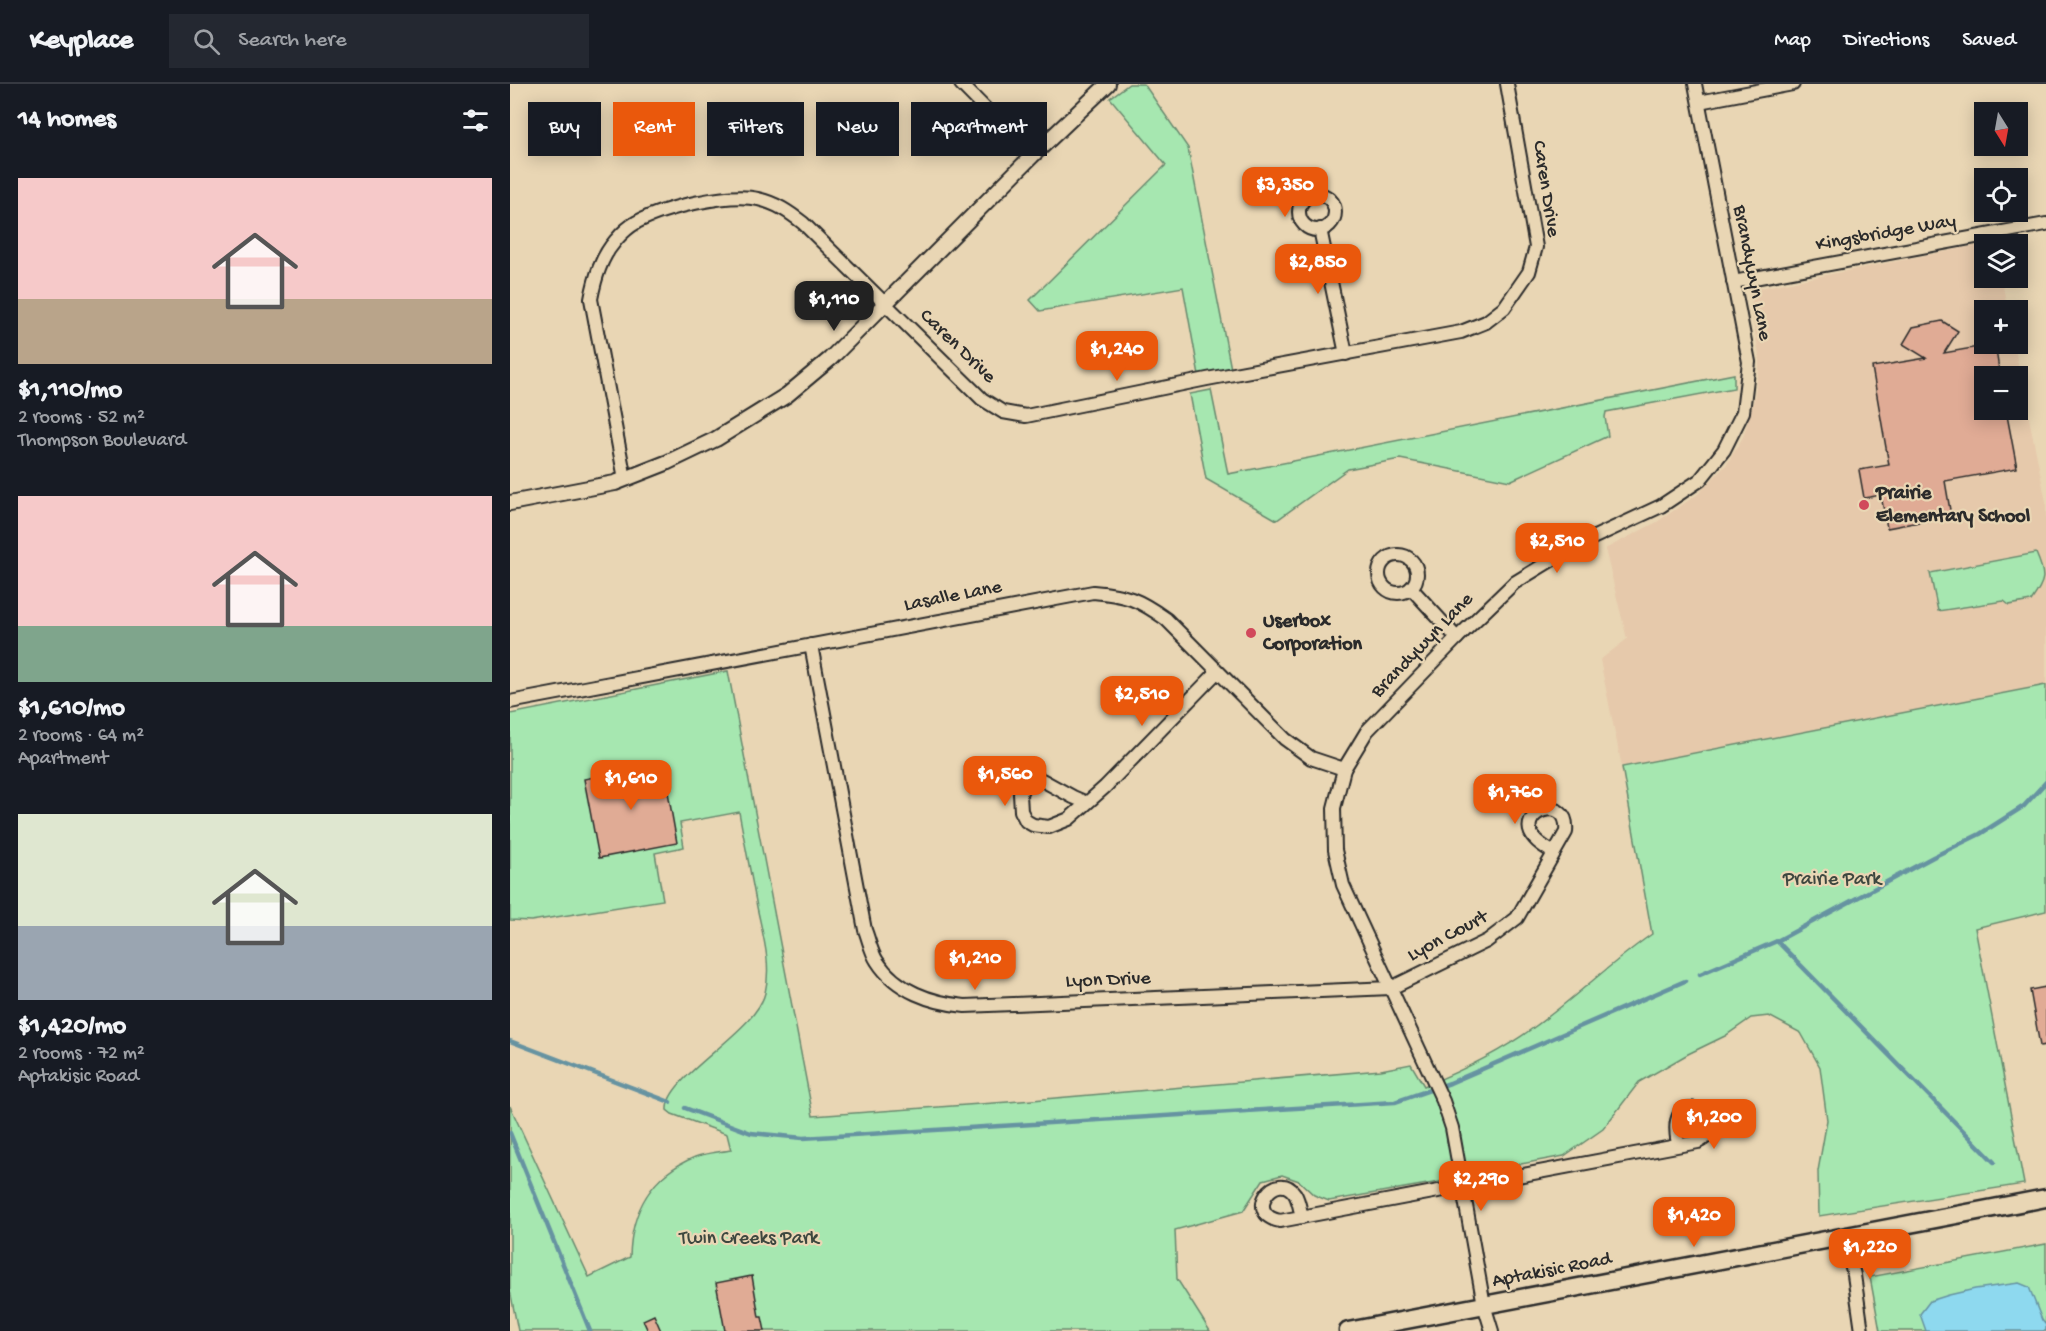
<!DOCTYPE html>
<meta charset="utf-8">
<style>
:root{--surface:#171b24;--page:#242831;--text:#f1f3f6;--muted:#9ea1a6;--line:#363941;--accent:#ea580c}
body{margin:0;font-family:"Gochi Hand",sans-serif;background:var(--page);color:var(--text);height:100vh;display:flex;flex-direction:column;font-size:22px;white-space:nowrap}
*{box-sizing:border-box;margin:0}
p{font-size:20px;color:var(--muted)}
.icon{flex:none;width:33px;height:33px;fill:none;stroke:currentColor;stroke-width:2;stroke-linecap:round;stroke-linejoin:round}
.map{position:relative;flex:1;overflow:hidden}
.drawer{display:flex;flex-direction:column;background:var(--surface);width:510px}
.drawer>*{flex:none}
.top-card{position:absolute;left:18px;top:18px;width:570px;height:54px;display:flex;gap:12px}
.needle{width:39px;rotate:169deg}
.controls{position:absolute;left:1464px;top:18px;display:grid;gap:12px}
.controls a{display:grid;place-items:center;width:54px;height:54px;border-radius:0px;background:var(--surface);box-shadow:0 3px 15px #0003;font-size:30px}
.price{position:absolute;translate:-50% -51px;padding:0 14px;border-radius:12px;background:var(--accent);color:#fff;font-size:20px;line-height:39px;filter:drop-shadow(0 2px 3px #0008)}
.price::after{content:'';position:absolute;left:50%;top:36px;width:18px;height:14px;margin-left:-9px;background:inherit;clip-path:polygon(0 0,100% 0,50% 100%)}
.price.current{background:#222;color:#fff}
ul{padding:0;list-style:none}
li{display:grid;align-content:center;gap:12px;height:318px;padding:0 18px}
li span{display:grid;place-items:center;height:186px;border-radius:0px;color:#555}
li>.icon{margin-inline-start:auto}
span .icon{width:108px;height:108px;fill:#fffc;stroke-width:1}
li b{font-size:26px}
h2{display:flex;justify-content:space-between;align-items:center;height:72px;padding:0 18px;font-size:26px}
.chip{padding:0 21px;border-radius:0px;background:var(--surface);box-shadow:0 3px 15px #0003;font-size:21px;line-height:54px}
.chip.current{background:var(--accent);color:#fff}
header{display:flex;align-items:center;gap:36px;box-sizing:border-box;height:84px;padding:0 30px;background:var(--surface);border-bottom:2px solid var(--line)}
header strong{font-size:28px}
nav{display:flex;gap:33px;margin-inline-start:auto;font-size:21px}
.search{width:420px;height:54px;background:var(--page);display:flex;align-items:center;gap:15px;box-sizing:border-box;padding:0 21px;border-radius:0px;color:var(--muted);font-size:22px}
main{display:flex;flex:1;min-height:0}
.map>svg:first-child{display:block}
</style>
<header>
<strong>Keyplace</strong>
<div class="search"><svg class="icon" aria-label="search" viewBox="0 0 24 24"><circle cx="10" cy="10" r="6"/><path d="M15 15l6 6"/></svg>Search here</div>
<nav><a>Map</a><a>Directions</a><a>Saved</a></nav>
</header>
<main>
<section class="drawer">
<h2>14 homes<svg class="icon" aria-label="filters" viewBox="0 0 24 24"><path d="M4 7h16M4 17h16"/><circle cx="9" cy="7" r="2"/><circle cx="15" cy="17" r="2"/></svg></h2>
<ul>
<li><span style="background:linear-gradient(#f6c9c9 65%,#b9a48a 0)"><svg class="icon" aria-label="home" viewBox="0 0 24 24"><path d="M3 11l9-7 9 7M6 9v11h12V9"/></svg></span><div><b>$1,110/mo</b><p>2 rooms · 52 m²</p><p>Thompson Boulevard</p></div></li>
<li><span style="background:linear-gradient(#f6c9c9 70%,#7fa58c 0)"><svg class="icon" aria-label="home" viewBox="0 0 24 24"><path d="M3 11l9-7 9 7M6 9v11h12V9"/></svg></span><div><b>$1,610/mo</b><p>2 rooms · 64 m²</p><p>Apartment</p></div></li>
<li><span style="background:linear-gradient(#dfe7d0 60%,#9aa5b1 0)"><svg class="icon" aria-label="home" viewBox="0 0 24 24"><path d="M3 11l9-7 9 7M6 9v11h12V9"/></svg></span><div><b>$1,420/mo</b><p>2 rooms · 72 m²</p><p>Aptakisic Road</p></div></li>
</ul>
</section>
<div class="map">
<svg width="1536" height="1247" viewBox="0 0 1536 1247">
<rect width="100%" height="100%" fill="#e9d6b4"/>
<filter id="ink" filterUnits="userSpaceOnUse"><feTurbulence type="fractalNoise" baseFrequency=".0167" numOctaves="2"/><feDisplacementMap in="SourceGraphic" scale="12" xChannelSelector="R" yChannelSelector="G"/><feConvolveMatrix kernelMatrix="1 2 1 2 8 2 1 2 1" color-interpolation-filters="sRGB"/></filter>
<g filter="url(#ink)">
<path fill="#e6c9ab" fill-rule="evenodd" d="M 1484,158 L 1485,160 L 1474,160 L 1474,194 L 1491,194 L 1498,226 L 1474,226 L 1474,260 L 1504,260 L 1536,418 L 1536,601 L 1112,683 L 1090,576 L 1117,555 L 1095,465 L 1147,438 L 1188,410 L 1217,380 L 1233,353 L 1243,320 L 1249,286 L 1249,272 L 1241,223 L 1243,208 L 1250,204 ZM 1474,292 L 1508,292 L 1508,326 L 1474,326 Z"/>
<g fill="#a6e7b0" stroke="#68896e" stroke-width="1.5">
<path d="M 619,0 L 634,0 L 678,64 L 721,285 L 689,291 L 673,203 L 530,227 L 520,216 L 656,81 L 600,14 Z"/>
<path d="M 1224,290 L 1224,304 L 1096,328 L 1095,333 L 1098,352 L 1000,397 L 890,375 L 838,385 L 767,436 L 696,395 L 680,310 L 701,306 L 718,390 Z"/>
<path d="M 1526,469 C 1536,492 1536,496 1521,517 L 1499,521 L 1494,517 L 1428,527 L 1420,489 Z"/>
<path d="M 218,587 L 303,1032 L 498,1018 L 871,986 L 901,980 L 914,1002 C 951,987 990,968 1023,944 C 1064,915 1100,879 1142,850 L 1112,683 L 1536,601 L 1536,827 L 1465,844 L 1514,1100 L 1309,1132 L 1308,1087 L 1317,1036 L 1310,983 L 1291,949 L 1259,932 L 1241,934 L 1215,952 L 1178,970 L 1129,998 L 1093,1045 L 1054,1072 L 967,1088 L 929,1098 L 819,1117 L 804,1111 L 789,1097 L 772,1091 L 753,1096 L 733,1127 L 665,1146 L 667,1195 L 700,1247 L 8,1247 L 0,1206 L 0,1022 L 79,1193 L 120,1173 C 121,1127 141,1091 185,1073 C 196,1069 210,1068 221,1066 L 217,1050 L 162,1030 L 157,1026 C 155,993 246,948 255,909 C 262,880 253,852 247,823 C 241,791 235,760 229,728 L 170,739 L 174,763 L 145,769 L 153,816 L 21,837 L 0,836 L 0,630 Z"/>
<path d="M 1536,1160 L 1536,1247 L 1370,1247 L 1360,1193 Z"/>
</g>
<path fill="#8ed9ef" stroke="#6693a1" stroke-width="1.5" d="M 1509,1199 L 1519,1203 L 1532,1236 L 1536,1241 L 1536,1247 L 1416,1247 L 1410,1230 L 1420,1217 L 1439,1211 L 1465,1205 Z"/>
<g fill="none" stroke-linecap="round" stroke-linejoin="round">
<g stroke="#6693a1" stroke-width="4.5">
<path d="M 1267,857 L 1484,1078"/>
<path d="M 1190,890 L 1267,857 L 1423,773 L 1470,750 L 1514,722 L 1536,698"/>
<path d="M 0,957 L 160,1018"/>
<path d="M 175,1024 L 241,1049 L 293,1054 L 885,1018 L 940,999 L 1175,897"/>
<path d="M 0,1049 L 80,1247"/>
</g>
</g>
<g fill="#e0ab95" stroke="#2b2b2b" stroke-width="1.5">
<path d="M 1432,237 L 1448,247 L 1434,269 L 1485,260 L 1490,292 L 1474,292 L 1474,326 L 1496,326 L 1507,384 L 1435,397 L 1441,432 L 1377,444 L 1371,411 L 1354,414 L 1349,386 L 1379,381 L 1362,283 L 1416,274 L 1393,260 L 1403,243 Z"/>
<path d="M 153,680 L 167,759 L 89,774 L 74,695 Z"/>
<path d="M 1536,903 L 1536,961 L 1530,962 L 1520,906 Z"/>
<path d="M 242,1192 L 249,1233 L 252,1233 L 255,1247 L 215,1247 L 206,1199 Z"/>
<path d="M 144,1231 L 151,1247 L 138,1247 L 133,1236 Z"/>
</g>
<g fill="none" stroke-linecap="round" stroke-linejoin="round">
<defs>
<g id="minor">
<path d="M 451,0 L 522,72"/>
<path d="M 1189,18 L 1283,0"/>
<circle cx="807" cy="128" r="18"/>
<path d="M 810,145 L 836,270"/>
<path d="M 1223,198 L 1536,140"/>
<path d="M 115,395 L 81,215 C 85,194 91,173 106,156 C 111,150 120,142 127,138 C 153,124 219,108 248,115 C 266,119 279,128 293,139 L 472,315 L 493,328 L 516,332 L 697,295 L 951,248 L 976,238 L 994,224 L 1019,188 L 1026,163 L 997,0"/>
<circle cx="888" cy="490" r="19"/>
<path d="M 901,504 L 947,554"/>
<path d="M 301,561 L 355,846 C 359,856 361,868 367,877 C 386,907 422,919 455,922 L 881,904 L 977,857 L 1007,834 L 1056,748 C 1060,707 1002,729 1025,755 C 1030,761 1038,765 1044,769"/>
<path d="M 0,618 L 583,508 C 617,511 628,515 656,535 L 775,655 L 801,674 L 834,685"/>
<path d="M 577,719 L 563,713 L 532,696 L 520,697 L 513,703 L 510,710 L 511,727 L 516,737 L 523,741 L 539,743 L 559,735 L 595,703 L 707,588"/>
<path d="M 792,1133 C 790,1126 789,1117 785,1110 C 767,1083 732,1130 770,1137 L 1188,1058 C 1224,1041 1175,1005 1167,1037 C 1165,1045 1167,1054 1168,1061"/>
<path d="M 1334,1153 L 1344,1191 L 1352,1247"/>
<path d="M 982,1247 L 974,1221 L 942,1044 L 933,1017 L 833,801 L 825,766 L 824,724 L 834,685 L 857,647 L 947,554 L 1004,499 L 1063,463 L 1151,422 L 1190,396 L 1214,366 L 1233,328 L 1239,278 L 1185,0"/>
</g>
<path id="tertiary" d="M 0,419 L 105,399 L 156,379 L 206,355 L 277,311 L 320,275 L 522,72 L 598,0"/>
<path id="secondary" d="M 838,1247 L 1536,1114"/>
</defs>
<use href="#minor" stroke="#2b2b2b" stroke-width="16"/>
<use href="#tertiary" stroke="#2b2b2b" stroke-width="18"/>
<use href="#secondary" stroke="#2b2b2b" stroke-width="21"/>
<use href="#minor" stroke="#e9d6b4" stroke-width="12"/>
<use href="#tertiary" stroke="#e9d6b4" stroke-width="14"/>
<use href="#secondary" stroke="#e9d6b4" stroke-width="16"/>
</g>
</g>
<g fill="#d1495b" stroke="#e9d6b4" stroke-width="2">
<circle cx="1354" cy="421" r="6"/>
<circle cx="741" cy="549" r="6"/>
</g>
<g text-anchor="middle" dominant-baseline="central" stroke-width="4.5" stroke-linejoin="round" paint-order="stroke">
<g font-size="20" fill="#2b2b2b" stroke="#e9d6b4">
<text transform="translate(1035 105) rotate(81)">Caren Drive</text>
<text transform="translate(1376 150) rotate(-10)">Kingsbridge Way</text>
<text transform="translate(1241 189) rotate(79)">Brandywyn Lane</text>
<text transform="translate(447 263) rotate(44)">Caren Drive</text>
<text transform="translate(443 513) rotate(-11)">Lasalle Lane</text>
<text transform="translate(913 562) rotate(-46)">Brandywyn Lane</text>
<text transform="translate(938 853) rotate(-28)">Lyon Court</text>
<text transform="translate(598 897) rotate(-2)">Lyon Drive</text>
<text transform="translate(1042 1187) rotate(-11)">Aptakisic Road</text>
</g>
<g font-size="20" font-weight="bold" fill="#2b2b2b" stroke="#e9d6b4" text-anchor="start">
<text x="1366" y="410">Prairie<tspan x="1366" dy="23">Elementary School</tspan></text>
<text x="753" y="538">Userbox<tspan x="753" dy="23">Corporation</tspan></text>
</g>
<g font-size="20" fill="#3d473f" stroke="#e9d6b4">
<text x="1322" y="796">Prairie Park</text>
<text x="239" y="1155">Twin Creeks Park</text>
</g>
</g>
</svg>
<div class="controls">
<a><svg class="needle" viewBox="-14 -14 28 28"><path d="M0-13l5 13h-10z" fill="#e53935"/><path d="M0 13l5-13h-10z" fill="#9ea1a6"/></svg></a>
<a><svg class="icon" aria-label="locate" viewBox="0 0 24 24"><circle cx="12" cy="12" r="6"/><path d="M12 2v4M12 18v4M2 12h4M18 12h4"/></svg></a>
<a><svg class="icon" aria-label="layers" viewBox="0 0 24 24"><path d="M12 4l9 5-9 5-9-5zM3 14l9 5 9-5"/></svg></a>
<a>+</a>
<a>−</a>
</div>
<b class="price" style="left:775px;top:134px">$3,350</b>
<b class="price" style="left:808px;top:211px">$2,850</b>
<b class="price current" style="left:324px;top:248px">$1,110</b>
<b class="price" style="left:607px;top:298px">$1,240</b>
<b class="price" style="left:1047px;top:490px">$2,510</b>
<b class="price" style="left:632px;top:643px">$2,510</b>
<b class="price" style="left:495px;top:723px">$1,560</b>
<b class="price" style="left:121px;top:727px">$1,610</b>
<b class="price" style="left:1005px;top:741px">$1,760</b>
<b class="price" style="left:465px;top:907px">$1,210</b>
<b class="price" style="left:1204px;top:1066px">$1,200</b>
<b class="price" style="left:971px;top:1128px">$2,290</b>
<b class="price" style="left:1184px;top:1164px">$1,420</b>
<b class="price" style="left:1360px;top:1196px">$1,220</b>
<div class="top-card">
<a class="chip">Buy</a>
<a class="chip current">Rent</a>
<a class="chip">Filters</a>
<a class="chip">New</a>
<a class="chip">Apartment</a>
</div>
</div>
</main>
